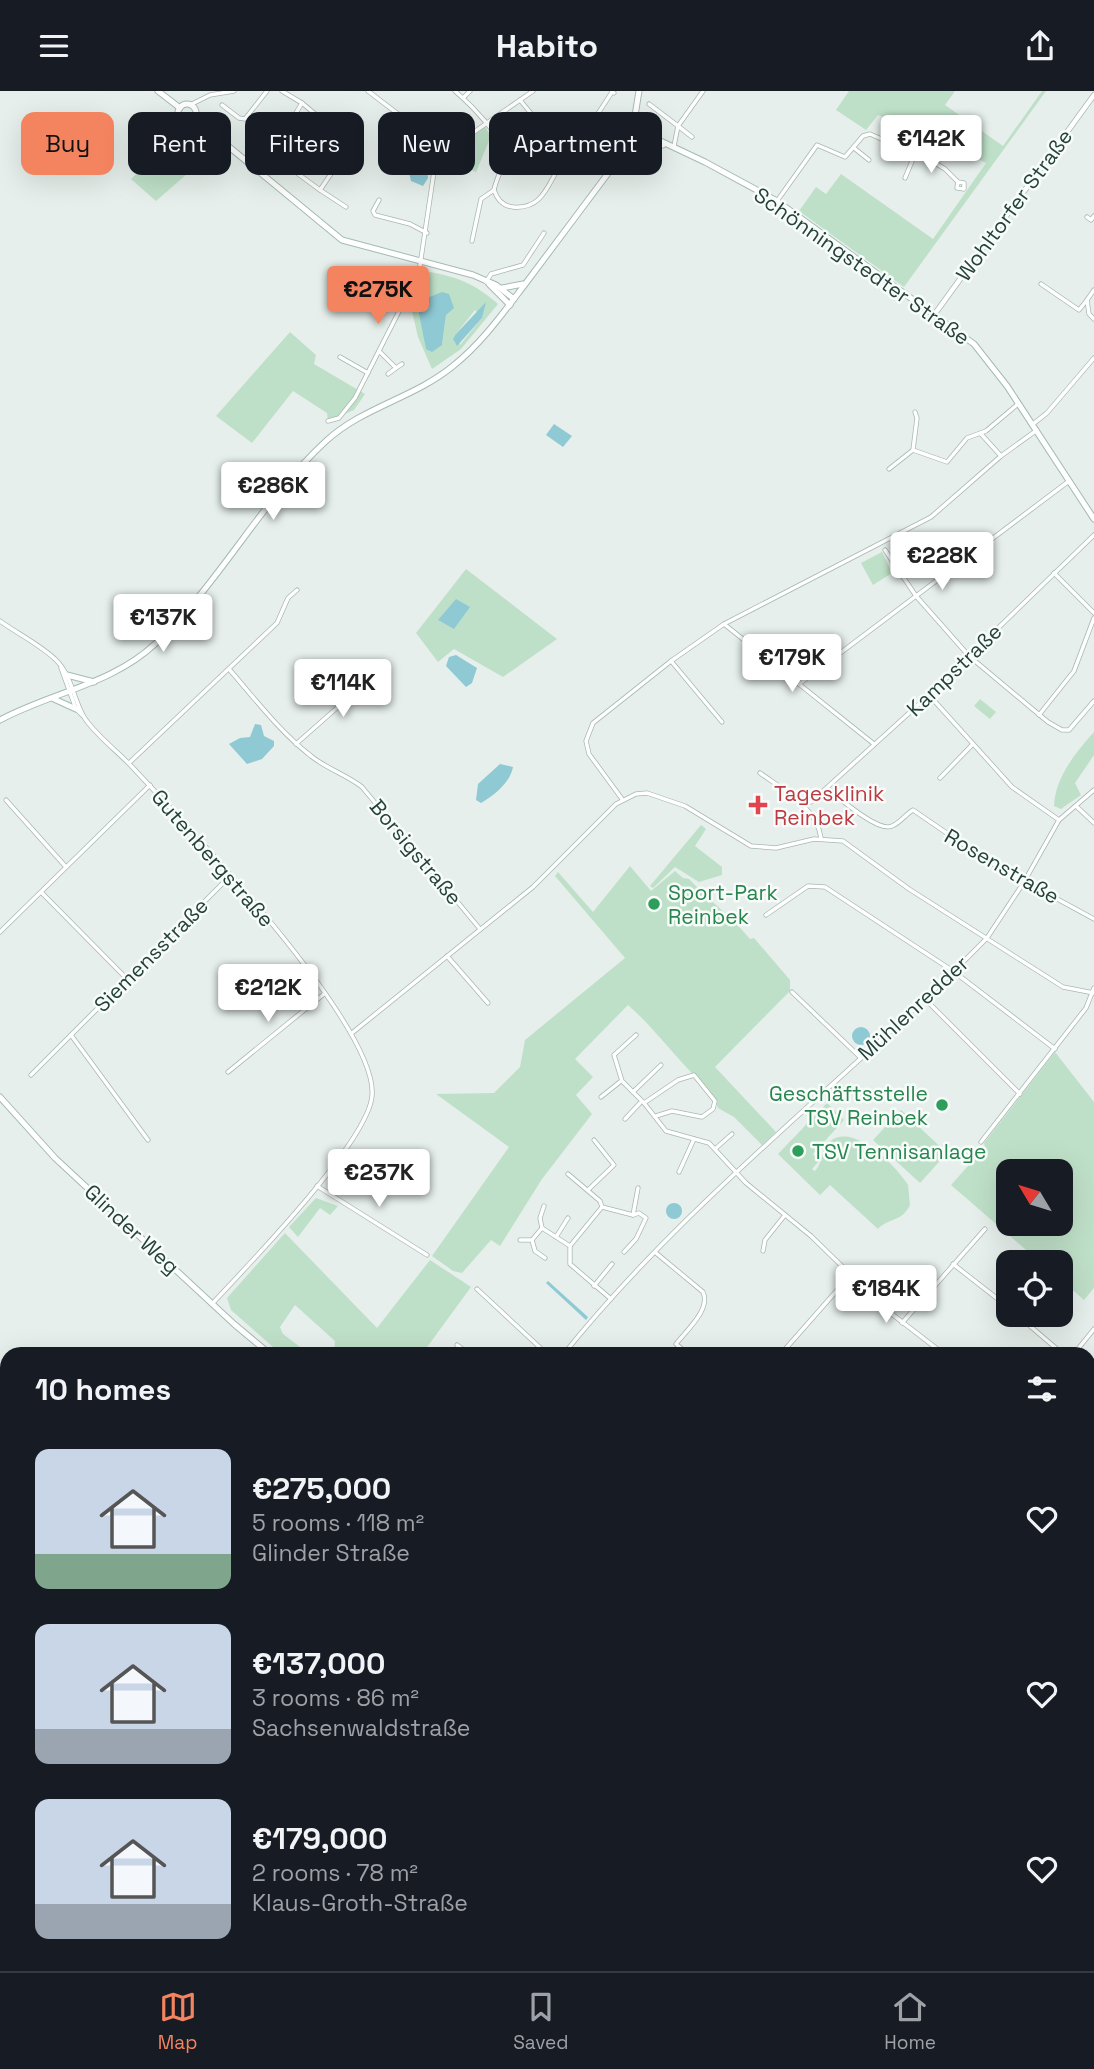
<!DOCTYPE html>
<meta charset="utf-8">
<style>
:root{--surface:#171b24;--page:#20242c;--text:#f1f3f6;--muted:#9ea1a6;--line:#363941;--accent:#f4845f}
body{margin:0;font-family:"Space Grotesk",sans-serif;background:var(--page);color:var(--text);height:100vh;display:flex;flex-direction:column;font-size:26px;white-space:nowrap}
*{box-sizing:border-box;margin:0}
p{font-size:23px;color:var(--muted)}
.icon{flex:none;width:38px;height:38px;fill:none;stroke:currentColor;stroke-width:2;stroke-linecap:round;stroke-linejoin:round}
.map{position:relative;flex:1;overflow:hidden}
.panel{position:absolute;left:0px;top:1256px;width:1096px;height:625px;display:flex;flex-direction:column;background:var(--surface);border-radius:21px 21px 0 0;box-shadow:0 7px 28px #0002}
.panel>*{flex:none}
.banner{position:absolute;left:21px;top:21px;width:700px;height:63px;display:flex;gap:14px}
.needle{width:46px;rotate:308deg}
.tools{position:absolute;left:996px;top:1068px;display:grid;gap:14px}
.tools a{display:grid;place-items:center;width:77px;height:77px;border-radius:14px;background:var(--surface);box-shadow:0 7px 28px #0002;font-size:35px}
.price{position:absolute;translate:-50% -60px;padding:0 16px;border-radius:7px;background:#fff;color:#222;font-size:23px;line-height:46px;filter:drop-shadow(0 2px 4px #0008)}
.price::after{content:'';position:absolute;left:50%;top:42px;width:21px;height:16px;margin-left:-10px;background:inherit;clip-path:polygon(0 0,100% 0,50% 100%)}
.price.on{background:var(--accent);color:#111}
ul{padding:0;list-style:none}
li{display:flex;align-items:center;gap:21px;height:175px;padding:0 35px}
li span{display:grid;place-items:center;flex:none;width:196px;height:140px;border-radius:14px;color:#555}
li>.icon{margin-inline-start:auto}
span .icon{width:84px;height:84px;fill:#fffc;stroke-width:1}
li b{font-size:30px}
h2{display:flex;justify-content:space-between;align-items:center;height:84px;padding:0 35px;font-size:30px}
.pill{padding:0 24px;border-radius:14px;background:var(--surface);box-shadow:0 7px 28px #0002;font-size:24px;line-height:63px}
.pill.on{background:var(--accent);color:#111}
header{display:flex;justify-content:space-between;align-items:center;height:91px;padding:0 35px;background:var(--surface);font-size:32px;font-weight:700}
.dock{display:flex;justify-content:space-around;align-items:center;height:98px;border-top:2px solid var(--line);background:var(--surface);font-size:19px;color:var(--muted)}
.dock a{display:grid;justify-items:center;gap:4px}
.dock .on{color:var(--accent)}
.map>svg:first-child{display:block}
</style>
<header><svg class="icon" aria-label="menu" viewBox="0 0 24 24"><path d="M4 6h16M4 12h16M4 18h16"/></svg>Habito<svg class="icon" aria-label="share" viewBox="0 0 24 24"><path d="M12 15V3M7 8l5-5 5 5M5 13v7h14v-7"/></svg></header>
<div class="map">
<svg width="1094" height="1880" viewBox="0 0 1094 1880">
<rect width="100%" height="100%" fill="#e6efeb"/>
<g fill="#bfe0c8" fill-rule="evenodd">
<path d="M 849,0 L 955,0 L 945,14 L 1003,55 L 1042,0 L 1046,0 L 904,196 L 799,120 L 816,96 L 826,103 L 841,83 L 933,148 L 986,72 L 957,57 L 959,51 L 947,46 L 948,42 L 906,25 L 902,33 L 878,24 L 866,39 L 836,19 Z"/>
<path d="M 194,34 L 219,55 L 156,110 L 131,88 L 185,36 Z"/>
<path d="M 485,36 L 491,45 L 476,81 L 461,75 L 467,63 L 451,58 Z"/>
<path d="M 430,181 C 458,186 477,194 498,213 L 461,258 L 432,278 L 418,246 L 409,207 L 420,183 ZM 475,219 L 482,227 L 460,254 L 456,243 ZM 446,224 L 442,254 L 426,257 L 424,245 Z"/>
<path d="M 290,241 L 316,264 L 314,273 L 365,303 L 354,319 L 328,330 L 327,322 L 293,300 L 252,352 L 216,325 Z"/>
<path d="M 882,461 L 892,482 L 873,494 L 861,472 Z"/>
<path d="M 466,478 L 557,548 L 503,586 L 454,558 L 438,571 L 416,542 Z"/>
<path d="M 980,608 L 996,621 L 990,628 L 974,615 Z"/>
<path d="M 1094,641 L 1094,664 L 1075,692 L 1081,704 L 1061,718 L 1054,715 C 1055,687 1075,662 1094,641 Z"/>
<path d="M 701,734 L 706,738 L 695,755 L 722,776 L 722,784 L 699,791 L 675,776 L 653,797 L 650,795 Z"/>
<path d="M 630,775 L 651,800 L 675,780 L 683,787 L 689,788 C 709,809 732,826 750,848 L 754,847 L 790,889 L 790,900 L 715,976 L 776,1041 L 762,1054 L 734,1026 L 718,1017 C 712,997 702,993 689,979 C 668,957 651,934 628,914 L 575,968 L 593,986 L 576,1004 L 592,1023 L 542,1088 L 500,1155 L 491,1149 L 462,1182 L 453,1180 L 432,1165 L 509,1056 L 436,1003 L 494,1002 L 520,976 L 525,949 L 625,867 L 555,785 L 558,781 L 593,821 Z"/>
<path d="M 1055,961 L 1094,1011 L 1094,1197 L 1084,1209 L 1061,1189 L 1060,1171 L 1040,1171 L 951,1094 L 985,1056 L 984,1052 ZM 1008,1080 L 1060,1080 L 1060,1132 L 1008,1132 Z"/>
<path d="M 827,1012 L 844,1029 L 813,1063 L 819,1070 L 812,1078 L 815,1080 C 823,1072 820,1060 829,1051 C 853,1030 896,1075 908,1094 L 910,1114 C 902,1131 888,1127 878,1138 L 830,1094 L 820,1104 L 778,1063 Z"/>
<path d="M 901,1019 L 947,1062 L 920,1092 L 873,1049 Z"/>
<path d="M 316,1107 L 338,1115 L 330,1124 L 320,1117 L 298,1146 L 289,1136 Z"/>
<path d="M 285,1142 L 377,1237 L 430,1169 L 471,1196 L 422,1263 L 334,1263 L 335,1250 L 295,1214 L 280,1236 L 283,1243 L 309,1263 L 281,1263 L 231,1219 L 227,1207 Z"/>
<path d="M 0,1661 L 7,1667 L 7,1874 L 609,1874 L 602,1880 L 0,1880 Z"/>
<path d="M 621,1874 L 724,1874 L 730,1880 L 614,1880 Z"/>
<path d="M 741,1874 L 833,1874 L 837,1880 L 747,1880 Z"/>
</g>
<g fill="#8ec9d4">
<path d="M 410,70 L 427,75 L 428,87 L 423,95 L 411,90 L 407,73 Z"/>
<path d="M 442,201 L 449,203 L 454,217 L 446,224 L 442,254 L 432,261 L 426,258 L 418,218 L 422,209 Z"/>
<path d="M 486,211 L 482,227 L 457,255 L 453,248 L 456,243 Z"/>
<path d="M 554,333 L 572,345 L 563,356 L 546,344 Z"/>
<path d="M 456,508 L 470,516 L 454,538 L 438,529 Z"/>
<path d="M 456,564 L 477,577 L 472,592 L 466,596 L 446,575 L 449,566 Z"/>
<path d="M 255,633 L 261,634 L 264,645 L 274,650 L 274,655 L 262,668 L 247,673 L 229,653 L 240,647 L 250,646 Z"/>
<path d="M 500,673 L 513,676 C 510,692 494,704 481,712 L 476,709 L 478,693 Z"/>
<circle cx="861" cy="945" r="9"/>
<circle cx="674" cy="1120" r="8"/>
<path d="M 548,1190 L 588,1226 L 586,1229 L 546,1192 Z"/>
</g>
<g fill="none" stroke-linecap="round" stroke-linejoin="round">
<path stroke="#8ec9d4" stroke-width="2" d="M 756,1874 L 762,1880"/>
<defs>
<g id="minor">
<path d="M 282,0 L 302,12"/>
<path d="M 368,0 L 402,26 L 441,64"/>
<path d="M 455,0 C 469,12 506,48 504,67 C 503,77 496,88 494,99 C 497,108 502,115 513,116 C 546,119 549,87 565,67 C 573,57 585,52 588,38 L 572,31 L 557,36 L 542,36 L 520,9"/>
<path d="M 463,7 L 470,0"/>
<path d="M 302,12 L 339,43 L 345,55 L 341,68 L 320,99 L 271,63 Z"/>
<path d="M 649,13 L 678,35 L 674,55"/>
<path d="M 190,14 L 210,4 L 234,0"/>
<path d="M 222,14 L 239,27 L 245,28 L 267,0"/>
<path d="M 588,38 L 612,1 L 614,2"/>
<path d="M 692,46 L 678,35 L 703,0"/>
<path d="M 854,57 L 869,69"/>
<path d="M 387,66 L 427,53"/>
<path d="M 905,87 L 915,63"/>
<path d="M 320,99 L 346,116"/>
<path d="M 379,109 L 373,120 L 375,124 L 410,133 L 427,142"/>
<path d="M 777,110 L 817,54 L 845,66 L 863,45 L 870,43 L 930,69 L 945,78 L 958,91 L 957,97 L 964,98 L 964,92 L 958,91"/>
<path d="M 1087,126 L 1091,129 L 1094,125"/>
<path d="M 472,150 L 481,108 L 494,99"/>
<path d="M 486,191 L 491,183 L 523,174 L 544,142"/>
<path d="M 1041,193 L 1079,219 L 1087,209"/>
<path d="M 1094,199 L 1087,209 L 1089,223 L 1094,228"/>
<path d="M 379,260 L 396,277 L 402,273"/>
<path d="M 340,266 L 368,282"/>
<path d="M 388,283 L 396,277"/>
<path d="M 328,330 L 339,327 L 355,307 L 419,181 L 435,74 L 441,64 L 533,0"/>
<path d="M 1033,333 L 1047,322 L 1094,267"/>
<path d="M 981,343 L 1001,365"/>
<path d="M 913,359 L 917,327 L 915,321"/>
<path d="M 889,378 L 913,359 L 947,371 L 967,347 L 986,340 L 1018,313"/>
<path d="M 885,459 L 916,505 L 969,565 L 1048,631 L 1062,639 L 1069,639 L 1094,610"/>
<path d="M 1054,482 L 1094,522"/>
<path d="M 0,530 C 18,543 41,554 56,569 C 72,585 73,607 84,626 C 94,643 121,663 135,679 C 186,734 379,936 372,1005 C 368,1051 248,1174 212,1213"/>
<path d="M 724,533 L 874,653"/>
<path d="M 671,570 L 722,631"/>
<path d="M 61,577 L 76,618 L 82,624"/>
<path d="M 229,578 C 255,608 280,641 311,665 C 327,678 347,684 362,696 L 480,838"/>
<path d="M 799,593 L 1069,390"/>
<path d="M 929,604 L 1012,696 L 1059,729"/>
<path d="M 1039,624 L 1074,580 L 1094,527"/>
<path d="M 296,653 L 373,585"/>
<path d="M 129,672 L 277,532 L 288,507 L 297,499"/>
<path d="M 760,682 C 782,698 817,716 821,747"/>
<path d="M 940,687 L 973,653"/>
<path d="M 827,697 C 838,706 878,742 892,735 C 900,732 906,723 913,719 L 986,769 L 1094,828"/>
<path d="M 622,708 L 589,663 L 586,650 L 593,632 L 671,570 L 724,533 L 931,426 L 1001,365 L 1037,339"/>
<path d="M 6,709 L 66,776"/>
<path d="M 811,711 L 929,604 L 1094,444"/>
<path d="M 1076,715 L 1094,732"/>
<path d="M 41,801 L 127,888"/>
<path d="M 766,824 L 808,795 L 825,796 L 953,880 L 1055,958"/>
<path d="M 0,841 L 150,694"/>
<path d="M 447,865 L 488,912"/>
<path d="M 792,901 L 861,967"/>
<path d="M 925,908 L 1020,1003"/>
<path d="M 352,942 L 533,796 L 616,713 L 636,703 L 647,702 L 685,715 L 751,755 L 776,757 L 814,748 L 843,750 L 909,798 L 1063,896 L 1094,902"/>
<path d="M 71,944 L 148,1049"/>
<path d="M 636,944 L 614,964 L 622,990 L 644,1012 L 666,1040 L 709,1052 L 746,1092 L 811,1145 L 888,1220 L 945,1264"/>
<path d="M 228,981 L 324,903"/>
<path d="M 31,984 L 231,784"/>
<path d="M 633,1001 L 661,974"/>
<path d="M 601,1006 L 621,990"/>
<path d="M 644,1012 L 678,989 L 694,984 L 715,1010 L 713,1018 L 702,1026 L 672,1020 L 656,1025"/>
<path d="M 625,1028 L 640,1012"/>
<path d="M 981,1051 L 1086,917 L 1094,897"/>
<path d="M 715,1058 L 732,1043"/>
<path d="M 679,1081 L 694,1048"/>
<path d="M 568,1083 L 600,1110 L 602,1116 L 570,1155 L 570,1173 L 611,1208"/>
<path d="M 317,1095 L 427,1164"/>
<path d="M 588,1099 L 614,1074 L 594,1049"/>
<path d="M 602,1116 L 633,1124 L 639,1122 L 646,1127 L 636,1148 L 624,1161"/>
<path d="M 633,1124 L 638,1097"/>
<path d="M 542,1137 L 540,1127 L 544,1115"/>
<path d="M 556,1146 L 568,1127"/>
<path d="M 520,1149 L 532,1149 L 535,1160 L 545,1167"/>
<path d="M 532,1149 L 542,1137 L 570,1155"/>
<path d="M 763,1160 L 765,1149 L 785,1124"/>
<path d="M 656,1162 L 703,1201 C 711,1218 687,1239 676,1253 L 683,1259"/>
<path d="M 953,1173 L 1008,1216"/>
<path d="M 594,1195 L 612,1173"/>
<path d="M 477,1198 L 548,1264"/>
<path d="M 1016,1223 L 1064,1264"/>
<path d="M 902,1232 L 985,1138"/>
<path d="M 457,1254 L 470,1264"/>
<path d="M 563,1264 C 687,1109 849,988 987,847 L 1024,791 L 1059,729 L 1094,699"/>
<path d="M 780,1264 L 847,1188 L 848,1181"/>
<path d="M 1073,1264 L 1094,1238"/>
<path d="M 1088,1540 L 1094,1536"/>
<path d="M 1088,1559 L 1094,1571"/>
<path d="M 1088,1634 L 1094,1632"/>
<path d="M 1088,1764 L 1094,1770"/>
<path d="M 837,1874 L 841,1880"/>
</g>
<path id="tertiary" d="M 934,224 L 1094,4"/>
<g id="secondary">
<path d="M 158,0 L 180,17"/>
<circle cx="187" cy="22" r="9"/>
<path d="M 194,27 L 342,149 L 473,184 L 496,194 L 514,208"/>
<path d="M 633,37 L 705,71 L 777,110 L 974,253 L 1007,295 L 1094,428"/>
<path d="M 632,40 L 637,47 L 663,54"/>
<path d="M 489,193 L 510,214"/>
<path d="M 502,197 L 523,193"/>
<path d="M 67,584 L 94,591"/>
<path d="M 54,608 L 76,618"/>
<path d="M 0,629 C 52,601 111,594 155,553 C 220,492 261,410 326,350 C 363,316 414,307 453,275 C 482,252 503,222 526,192 C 559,148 591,105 624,61 L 633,37 L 639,0"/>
<path d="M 0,1006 L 55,1067 L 234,1233 L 271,1264"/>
<path d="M 1088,1525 L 1094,1520"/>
<path d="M 734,1874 L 740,1880"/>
<path d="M 608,1880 L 616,1874"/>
</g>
</defs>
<use href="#minor" stroke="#a8b8b2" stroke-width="5"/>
<use href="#tertiary" stroke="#a8b8b2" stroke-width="6"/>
<use href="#secondary" stroke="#a4bbb3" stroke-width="7"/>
<use href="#minor" stroke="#fff" stroke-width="3.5"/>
<use href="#tertiary" stroke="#fff" stroke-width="4.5"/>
<use href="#secondary" stroke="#fff" stroke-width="5"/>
<defs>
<path id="rail" d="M 0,1637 L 7,1643"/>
</defs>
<use href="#rail" stroke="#5f7d75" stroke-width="4.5"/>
<use href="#rail" stroke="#f7fbf9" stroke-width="2" stroke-dasharray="5" stroke-linecap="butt"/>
</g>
<path fill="#e0444e" stroke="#f7fbf9" stroke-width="2.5" d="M754.5 703.5h7v7h7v7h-7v7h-7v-7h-7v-7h7z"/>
<g fill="#2e9e5b" stroke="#f7fbf9" stroke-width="2.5">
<circle cx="654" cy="813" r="7"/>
<circle cx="942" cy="1014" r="7"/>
<circle cx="798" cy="1060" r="7"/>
</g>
<g text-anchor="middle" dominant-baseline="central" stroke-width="5" stroke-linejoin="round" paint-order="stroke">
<g font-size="21" fill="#24423a" stroke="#f7fbf9">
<text transform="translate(1014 114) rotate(-54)">Wohltorfer Straße</text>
<text transform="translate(862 175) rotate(35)">Schönningstedter Straße</text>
<text transform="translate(954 579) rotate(-44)">Kampstraße</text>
<text transform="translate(416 761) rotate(50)">Borsigstraße</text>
<text transform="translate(213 767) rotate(49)">Gutenbergstraße</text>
<text transform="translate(1002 775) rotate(30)">Rosenstraße</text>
<text transform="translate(151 864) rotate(-45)">Siemensstraße</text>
<text transform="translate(913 917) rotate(-43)">Mühlenredder</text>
<text transform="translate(132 1138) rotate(43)">Glinder Weg</text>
</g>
<g font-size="21" fill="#be3a42" stroke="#f7fbf9" text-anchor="start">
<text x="774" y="702">Tagesklinik<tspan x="774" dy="24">Reinbek</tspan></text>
</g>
<g font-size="21" fill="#27864d" stroke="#f7fbf9" text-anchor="start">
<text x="668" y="801">Sport-Park<tspan x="668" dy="24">Reinbek</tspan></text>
<text x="928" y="1002" text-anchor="end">Geschäftsstelle<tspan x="928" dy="24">TSV Reinbek</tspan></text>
<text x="812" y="1060">TSV Tennisanlage</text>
</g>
</g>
</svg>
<div class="tools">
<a><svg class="needle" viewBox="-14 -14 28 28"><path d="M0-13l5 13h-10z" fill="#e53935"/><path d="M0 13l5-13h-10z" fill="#9ea1a6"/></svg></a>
<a><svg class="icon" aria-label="locate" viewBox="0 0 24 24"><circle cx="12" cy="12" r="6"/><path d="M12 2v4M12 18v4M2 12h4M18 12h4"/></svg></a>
</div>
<b class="price" style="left:931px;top:84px">€142K</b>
<b class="price on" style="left:378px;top:235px">€275K</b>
<b class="price" style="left:273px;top:431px">€286K</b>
<b class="price" style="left:942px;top:501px">€228K</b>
<b class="price" style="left:163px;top:563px">€137K</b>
<b class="price" style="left:792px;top:603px">€179K</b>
<b class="price" style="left:343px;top:628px">€114K</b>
<b class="price" style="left:268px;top:933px">€212K</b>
<b class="price" style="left:379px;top:1118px">€237K</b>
<b class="price" style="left:886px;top:1234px">€184K</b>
<div class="banner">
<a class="pill on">Buy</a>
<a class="pill">Rent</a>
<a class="pill">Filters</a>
<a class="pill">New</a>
<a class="pill">Apartment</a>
</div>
<section class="panel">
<h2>10 homes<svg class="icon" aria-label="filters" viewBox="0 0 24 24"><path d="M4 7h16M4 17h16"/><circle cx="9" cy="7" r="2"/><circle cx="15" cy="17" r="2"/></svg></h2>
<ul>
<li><span style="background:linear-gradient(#c9d6e8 75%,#7fa58c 0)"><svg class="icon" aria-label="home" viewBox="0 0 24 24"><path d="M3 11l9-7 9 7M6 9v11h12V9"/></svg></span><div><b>€275,000</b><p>5 rooms · 118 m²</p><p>Glinder Straße</p></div><svg class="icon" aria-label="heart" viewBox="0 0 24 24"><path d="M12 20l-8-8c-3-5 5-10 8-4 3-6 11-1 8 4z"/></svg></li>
<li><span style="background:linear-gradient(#c9d6e8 75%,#9aa5b1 0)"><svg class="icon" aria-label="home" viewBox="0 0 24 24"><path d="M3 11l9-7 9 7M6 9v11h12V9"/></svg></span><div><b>€137,000</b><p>3 rooms · 86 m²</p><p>Sachsenwaldstraße</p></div><svg class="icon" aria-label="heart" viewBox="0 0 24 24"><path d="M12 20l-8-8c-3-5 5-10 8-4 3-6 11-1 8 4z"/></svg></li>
<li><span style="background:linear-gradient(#c9d6e8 75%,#9aa5b1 0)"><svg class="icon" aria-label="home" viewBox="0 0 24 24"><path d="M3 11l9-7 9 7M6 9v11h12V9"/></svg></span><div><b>€179,000</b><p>2 rooms · 78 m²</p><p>Klaus-Groth-Straße</p></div><svg class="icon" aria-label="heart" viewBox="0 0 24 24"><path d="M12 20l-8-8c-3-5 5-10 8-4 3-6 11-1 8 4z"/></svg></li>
</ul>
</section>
</div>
<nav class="dock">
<a class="on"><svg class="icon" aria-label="map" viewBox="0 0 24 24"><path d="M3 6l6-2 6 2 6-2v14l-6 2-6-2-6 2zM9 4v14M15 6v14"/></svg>Map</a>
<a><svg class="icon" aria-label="saved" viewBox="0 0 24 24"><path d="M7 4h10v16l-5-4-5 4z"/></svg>Saved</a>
<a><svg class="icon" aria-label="home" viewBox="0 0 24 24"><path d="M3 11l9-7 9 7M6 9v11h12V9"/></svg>Home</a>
</nav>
